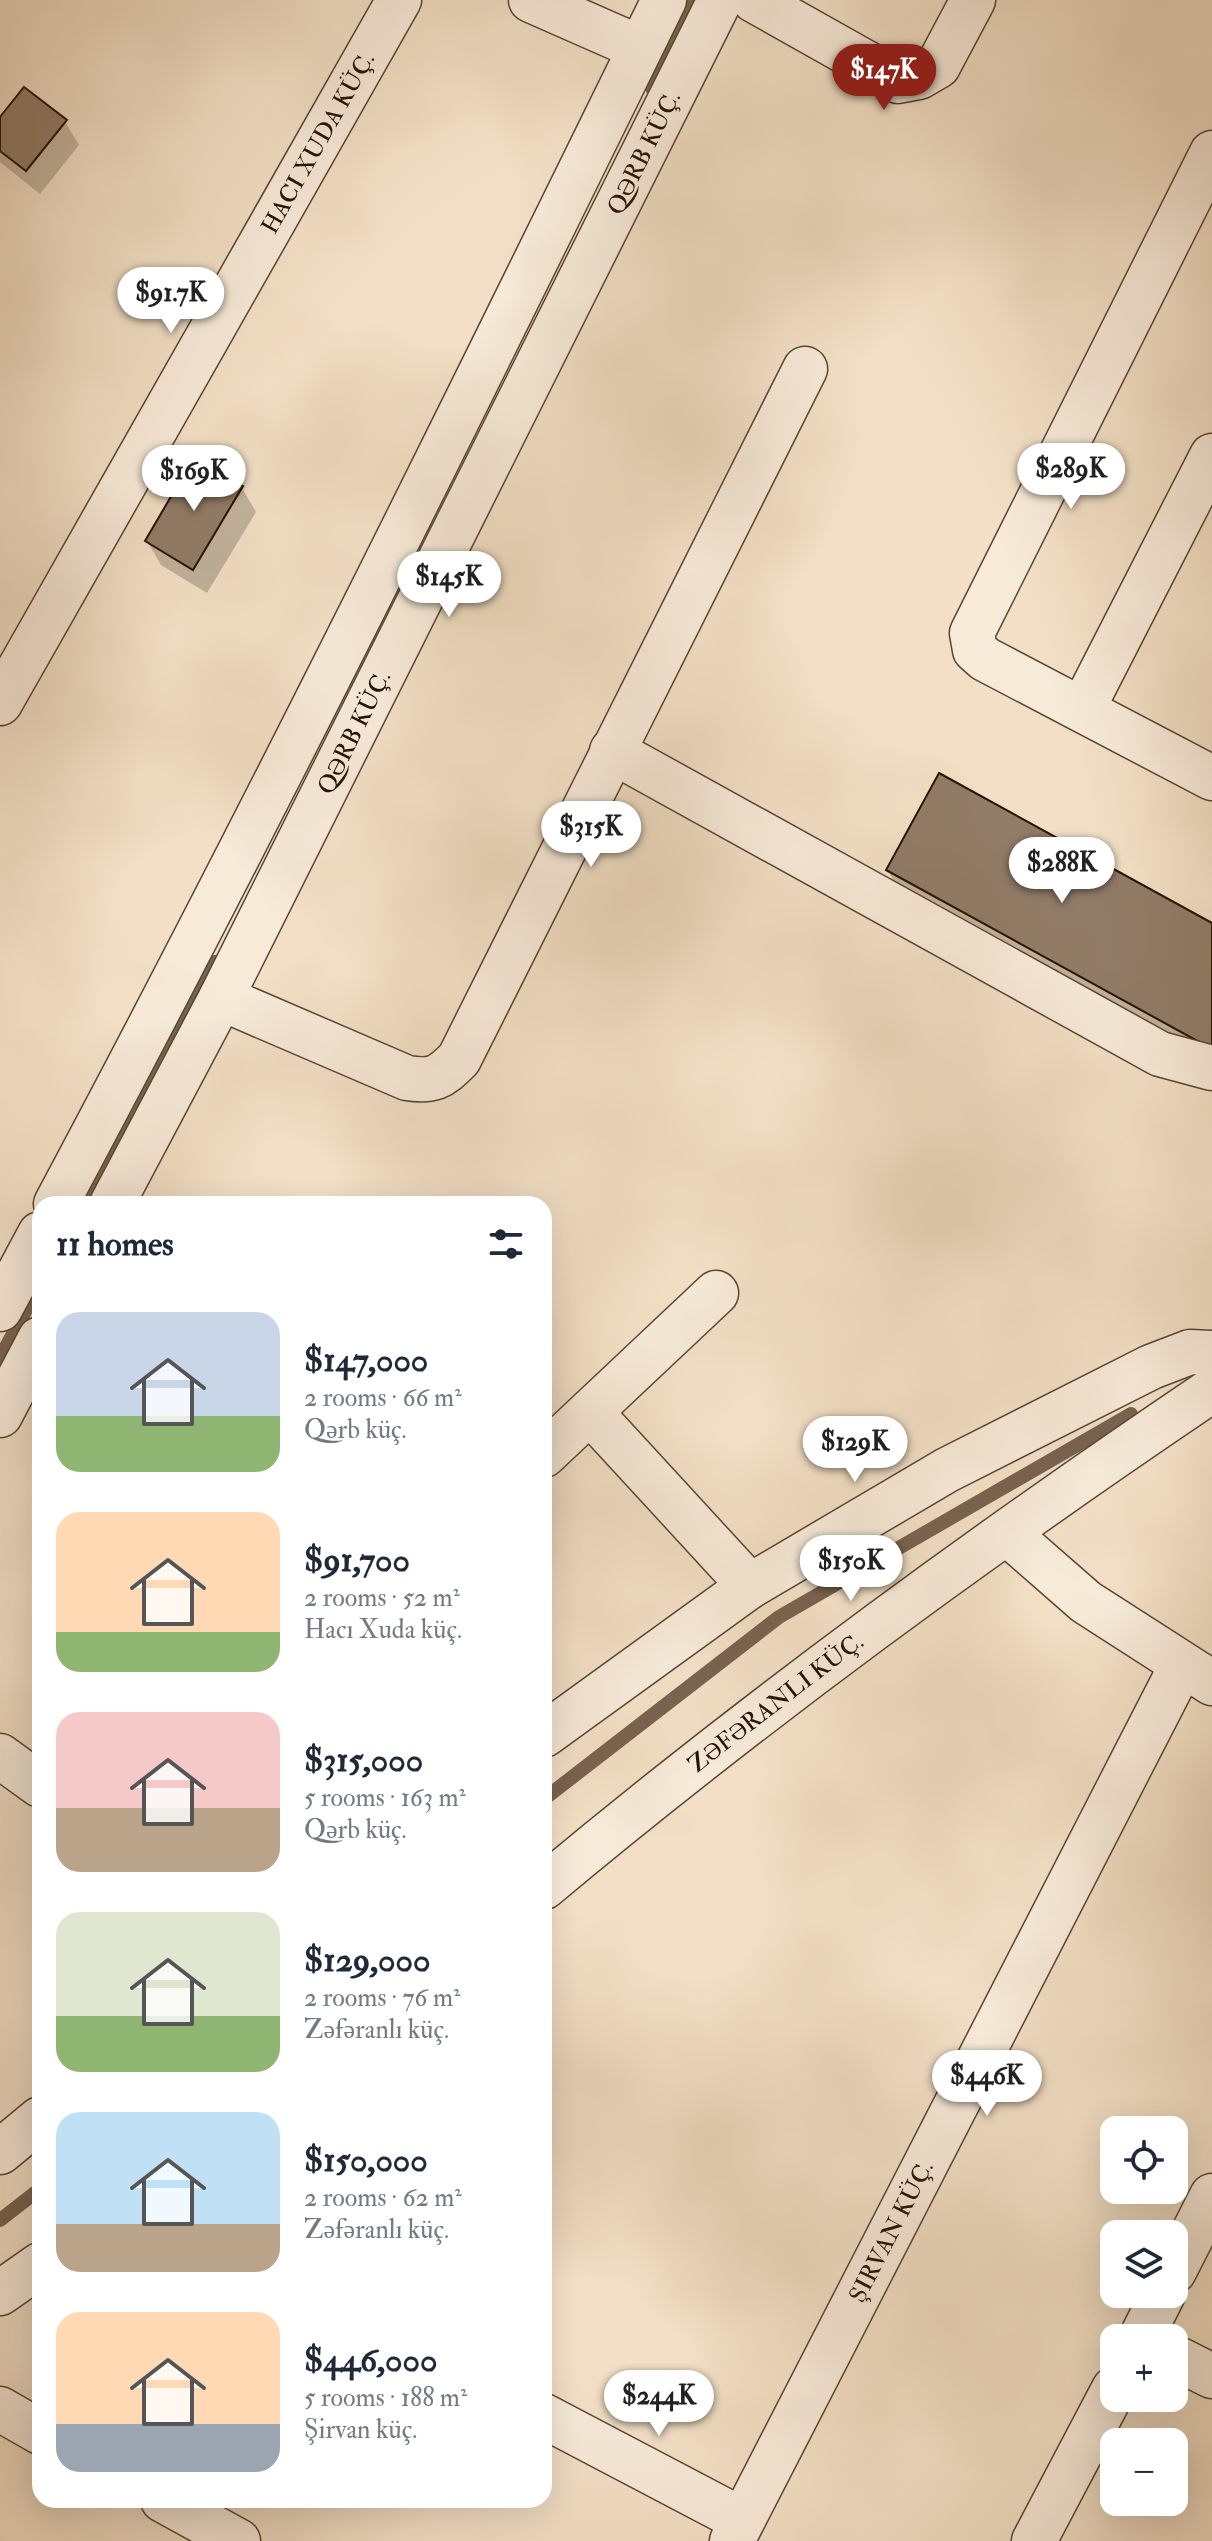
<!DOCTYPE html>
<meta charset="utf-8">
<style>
:root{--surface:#fff;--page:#f6f6f7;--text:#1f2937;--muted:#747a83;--accent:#8f2418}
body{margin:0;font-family:"IM FELL Double Pica",serif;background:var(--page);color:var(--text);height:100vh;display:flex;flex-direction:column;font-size:30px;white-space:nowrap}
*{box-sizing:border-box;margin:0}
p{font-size:26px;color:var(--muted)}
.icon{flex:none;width:44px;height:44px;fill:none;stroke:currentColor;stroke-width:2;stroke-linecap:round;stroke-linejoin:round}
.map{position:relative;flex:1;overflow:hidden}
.drawer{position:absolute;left:32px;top:1196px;width:520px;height:1312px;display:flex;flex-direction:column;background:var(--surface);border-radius:24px;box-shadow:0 8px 32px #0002}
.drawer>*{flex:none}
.controls{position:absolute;left:1100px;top:2116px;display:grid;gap:16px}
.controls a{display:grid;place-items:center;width:88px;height:88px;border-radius:16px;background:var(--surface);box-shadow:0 8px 32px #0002;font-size:40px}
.price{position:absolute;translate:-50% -68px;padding:0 18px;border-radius:28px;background:#fff;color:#222;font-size:26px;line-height:52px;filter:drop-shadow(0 2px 4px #0008)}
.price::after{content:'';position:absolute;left:50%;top:48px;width:24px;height:18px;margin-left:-12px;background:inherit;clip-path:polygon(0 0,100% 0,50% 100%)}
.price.selected{background:var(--accent);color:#fff}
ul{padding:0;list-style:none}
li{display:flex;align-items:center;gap:24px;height:200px;padding:0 24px}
li span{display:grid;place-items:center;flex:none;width:224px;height:160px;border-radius:24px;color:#555}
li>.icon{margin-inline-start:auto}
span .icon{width:96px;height:96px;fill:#fffc;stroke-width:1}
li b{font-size:34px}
h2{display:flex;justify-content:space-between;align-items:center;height:96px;padding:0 24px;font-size:34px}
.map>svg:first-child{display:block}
</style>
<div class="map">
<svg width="1212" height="2541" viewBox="0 0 1212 2541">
<rect width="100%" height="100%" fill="#f2dfc5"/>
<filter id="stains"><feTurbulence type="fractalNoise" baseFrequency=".0025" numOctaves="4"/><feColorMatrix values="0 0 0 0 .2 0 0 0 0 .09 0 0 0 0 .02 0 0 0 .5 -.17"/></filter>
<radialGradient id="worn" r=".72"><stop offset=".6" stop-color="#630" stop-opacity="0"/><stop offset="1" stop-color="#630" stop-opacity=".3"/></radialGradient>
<g fill="#0003">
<path d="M 0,120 L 65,122 L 79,145 L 40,194 L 0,162 Z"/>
<path d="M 195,460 L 242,488 L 256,512 L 207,593 L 161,565 L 147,541 Z"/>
<path d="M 888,870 L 1212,925 L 1212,1056 L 894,882 Z"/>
</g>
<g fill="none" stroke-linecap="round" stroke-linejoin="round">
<g stroke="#78634f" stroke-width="14">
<path d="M 652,88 L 695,0"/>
<path d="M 84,1204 L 215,962"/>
<path d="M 0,1358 L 40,1284"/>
<path d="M 544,1799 L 779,1617 L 1131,1414"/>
<path d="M 0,2220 L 40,2189"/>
</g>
</g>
<g fill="#917c67" stroke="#281102" stroke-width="2">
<path d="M 24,87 L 67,120 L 26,171 L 0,151 L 0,117 Z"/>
<path d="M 194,457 L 243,486 L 193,570 L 145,541 Z"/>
<path d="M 939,773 L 1212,923 L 1212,1049 L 886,870 Z"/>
</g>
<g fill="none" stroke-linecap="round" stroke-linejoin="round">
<defs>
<g id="minor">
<path d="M 531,0 L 640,48"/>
<path d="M 754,0 L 898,81 L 919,77 L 938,66 L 973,0"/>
<path d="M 1212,153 L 972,633 L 975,650 L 985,659 L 1212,778"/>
<path id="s1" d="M 0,703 L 399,0"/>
<path d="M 1083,708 L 1212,456"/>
<path d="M 612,751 L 1160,1054 L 1212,1068"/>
<path d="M 221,998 L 407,1078 C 433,1082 440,1078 459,1059 L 805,369"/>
<path d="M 56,1204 C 268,807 466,404 664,0"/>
<path id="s2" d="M 112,1204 L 221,998 L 720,0"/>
<path d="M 0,1309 L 40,1234"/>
<path d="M 590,1412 L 750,1586"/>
<path d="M 0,1415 L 40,1339"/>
<path d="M 544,1455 L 716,1293"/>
<path d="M 1007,1533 L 1086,1602 L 1212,1683"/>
<path d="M 544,1735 L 750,1586 L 947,1470 L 1151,1367 L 1190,1352 L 1212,1353"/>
<path d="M 0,1756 L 40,1785"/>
<path id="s3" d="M 544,1887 C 757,1709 982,1545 1212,1390"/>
<path d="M 0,2152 L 40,2119"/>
<path d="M 1174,2271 L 1212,2196"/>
<path d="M 0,2293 L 40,2265"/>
<path d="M 1141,2338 L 1163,2294"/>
<path d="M 1174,2357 L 1212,2376"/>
<path d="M 0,2409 L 40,2432"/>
<path d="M 544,2416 L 742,2520"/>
<path d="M 163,2500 L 238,2541"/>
<path id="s4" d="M 732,2541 L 1182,1665"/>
<path d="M 1034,2541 L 1114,2389"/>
</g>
</defs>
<use href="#minor" stroke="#5a4433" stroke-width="47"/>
<use href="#minor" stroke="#f7ead9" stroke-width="44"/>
</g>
<g text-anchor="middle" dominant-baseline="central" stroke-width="6" stroke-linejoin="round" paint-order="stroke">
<g font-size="24" fill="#281102" stroke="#f7ead9">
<text stroke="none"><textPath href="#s1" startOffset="644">HACI XUDA KÜÇ.</textPath></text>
<text stroke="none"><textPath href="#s2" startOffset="1178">QƏRB KÜÇ.</textPath></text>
<text stroke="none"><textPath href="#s2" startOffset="530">QƏRB KÜÇ.</textPath></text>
<text stroke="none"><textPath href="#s3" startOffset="296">ZƏFƏRANLI KÜÇ.</textPath></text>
<text stroke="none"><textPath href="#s4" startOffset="348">ŞIRVAN KÜÇ.</textPath></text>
</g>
</g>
<rect width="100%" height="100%" filter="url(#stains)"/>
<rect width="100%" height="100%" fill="url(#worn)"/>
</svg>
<div class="controls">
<a><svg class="icon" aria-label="locate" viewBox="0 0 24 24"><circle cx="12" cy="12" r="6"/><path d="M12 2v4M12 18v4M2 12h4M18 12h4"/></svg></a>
<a><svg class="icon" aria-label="layers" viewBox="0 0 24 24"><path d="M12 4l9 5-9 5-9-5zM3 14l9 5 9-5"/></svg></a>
<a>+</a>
<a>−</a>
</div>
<b class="price selected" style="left:884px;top:112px">$147K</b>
<b class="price" style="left:171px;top:335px">$91.7K</b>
<b class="price" style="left:1071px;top:511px">$289K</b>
<b class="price" style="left:194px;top:513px">$169K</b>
<b class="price" style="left:449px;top:619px">$145K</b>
<b class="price" style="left:591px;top:869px">$315K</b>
<b class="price" style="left:1062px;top:905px">$288K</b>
<b class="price" style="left:855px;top:1484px">$129K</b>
<b class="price" style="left:851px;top:1603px">$150K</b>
<b class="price" style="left:987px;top:2118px">$446K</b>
<b class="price" style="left:659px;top:2438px">$244K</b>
<section class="drawer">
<h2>11 homes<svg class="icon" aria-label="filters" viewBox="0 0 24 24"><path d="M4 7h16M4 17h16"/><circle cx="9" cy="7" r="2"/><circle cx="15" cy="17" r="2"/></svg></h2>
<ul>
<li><span style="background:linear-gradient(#c9d6e8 65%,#8fb573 0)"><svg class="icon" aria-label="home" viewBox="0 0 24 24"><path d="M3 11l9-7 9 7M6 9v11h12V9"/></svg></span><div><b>$147,000</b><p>2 rooms · 66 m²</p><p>Qərb küç.</p></div></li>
<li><span style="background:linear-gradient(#ffd9b3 75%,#8fb573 0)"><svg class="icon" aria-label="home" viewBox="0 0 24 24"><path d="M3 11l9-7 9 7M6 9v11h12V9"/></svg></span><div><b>$91,700</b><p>2 rooms · 52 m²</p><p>Hacı Xuda küç.</p></div></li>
<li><span style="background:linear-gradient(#f6c9c9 60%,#b9a48a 0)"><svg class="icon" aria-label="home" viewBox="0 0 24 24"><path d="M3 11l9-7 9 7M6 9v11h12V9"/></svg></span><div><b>$315,000</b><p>5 rooms · 163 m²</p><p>Qərb küç.</p></div></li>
<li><span style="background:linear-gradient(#dfe7d0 65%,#8fb573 0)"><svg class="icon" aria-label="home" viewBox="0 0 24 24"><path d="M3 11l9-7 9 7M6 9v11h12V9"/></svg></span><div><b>$129,000</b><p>2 rooms · 76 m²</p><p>Zəfəranlı küç.</p></div></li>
<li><span style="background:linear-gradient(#bfe0f5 70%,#b9a48a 0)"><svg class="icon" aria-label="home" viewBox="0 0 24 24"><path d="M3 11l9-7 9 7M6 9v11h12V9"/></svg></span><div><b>$150,000</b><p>2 rooms · 62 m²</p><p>Zəfəranlı küç.</p></div></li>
<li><span style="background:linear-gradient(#ffd9b3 70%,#9aa5b1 0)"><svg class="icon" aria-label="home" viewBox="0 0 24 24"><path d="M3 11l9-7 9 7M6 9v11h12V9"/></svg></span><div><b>$446,000</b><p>5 rooms · 188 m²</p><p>Şirvan küç.</p></div></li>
</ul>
</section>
</div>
